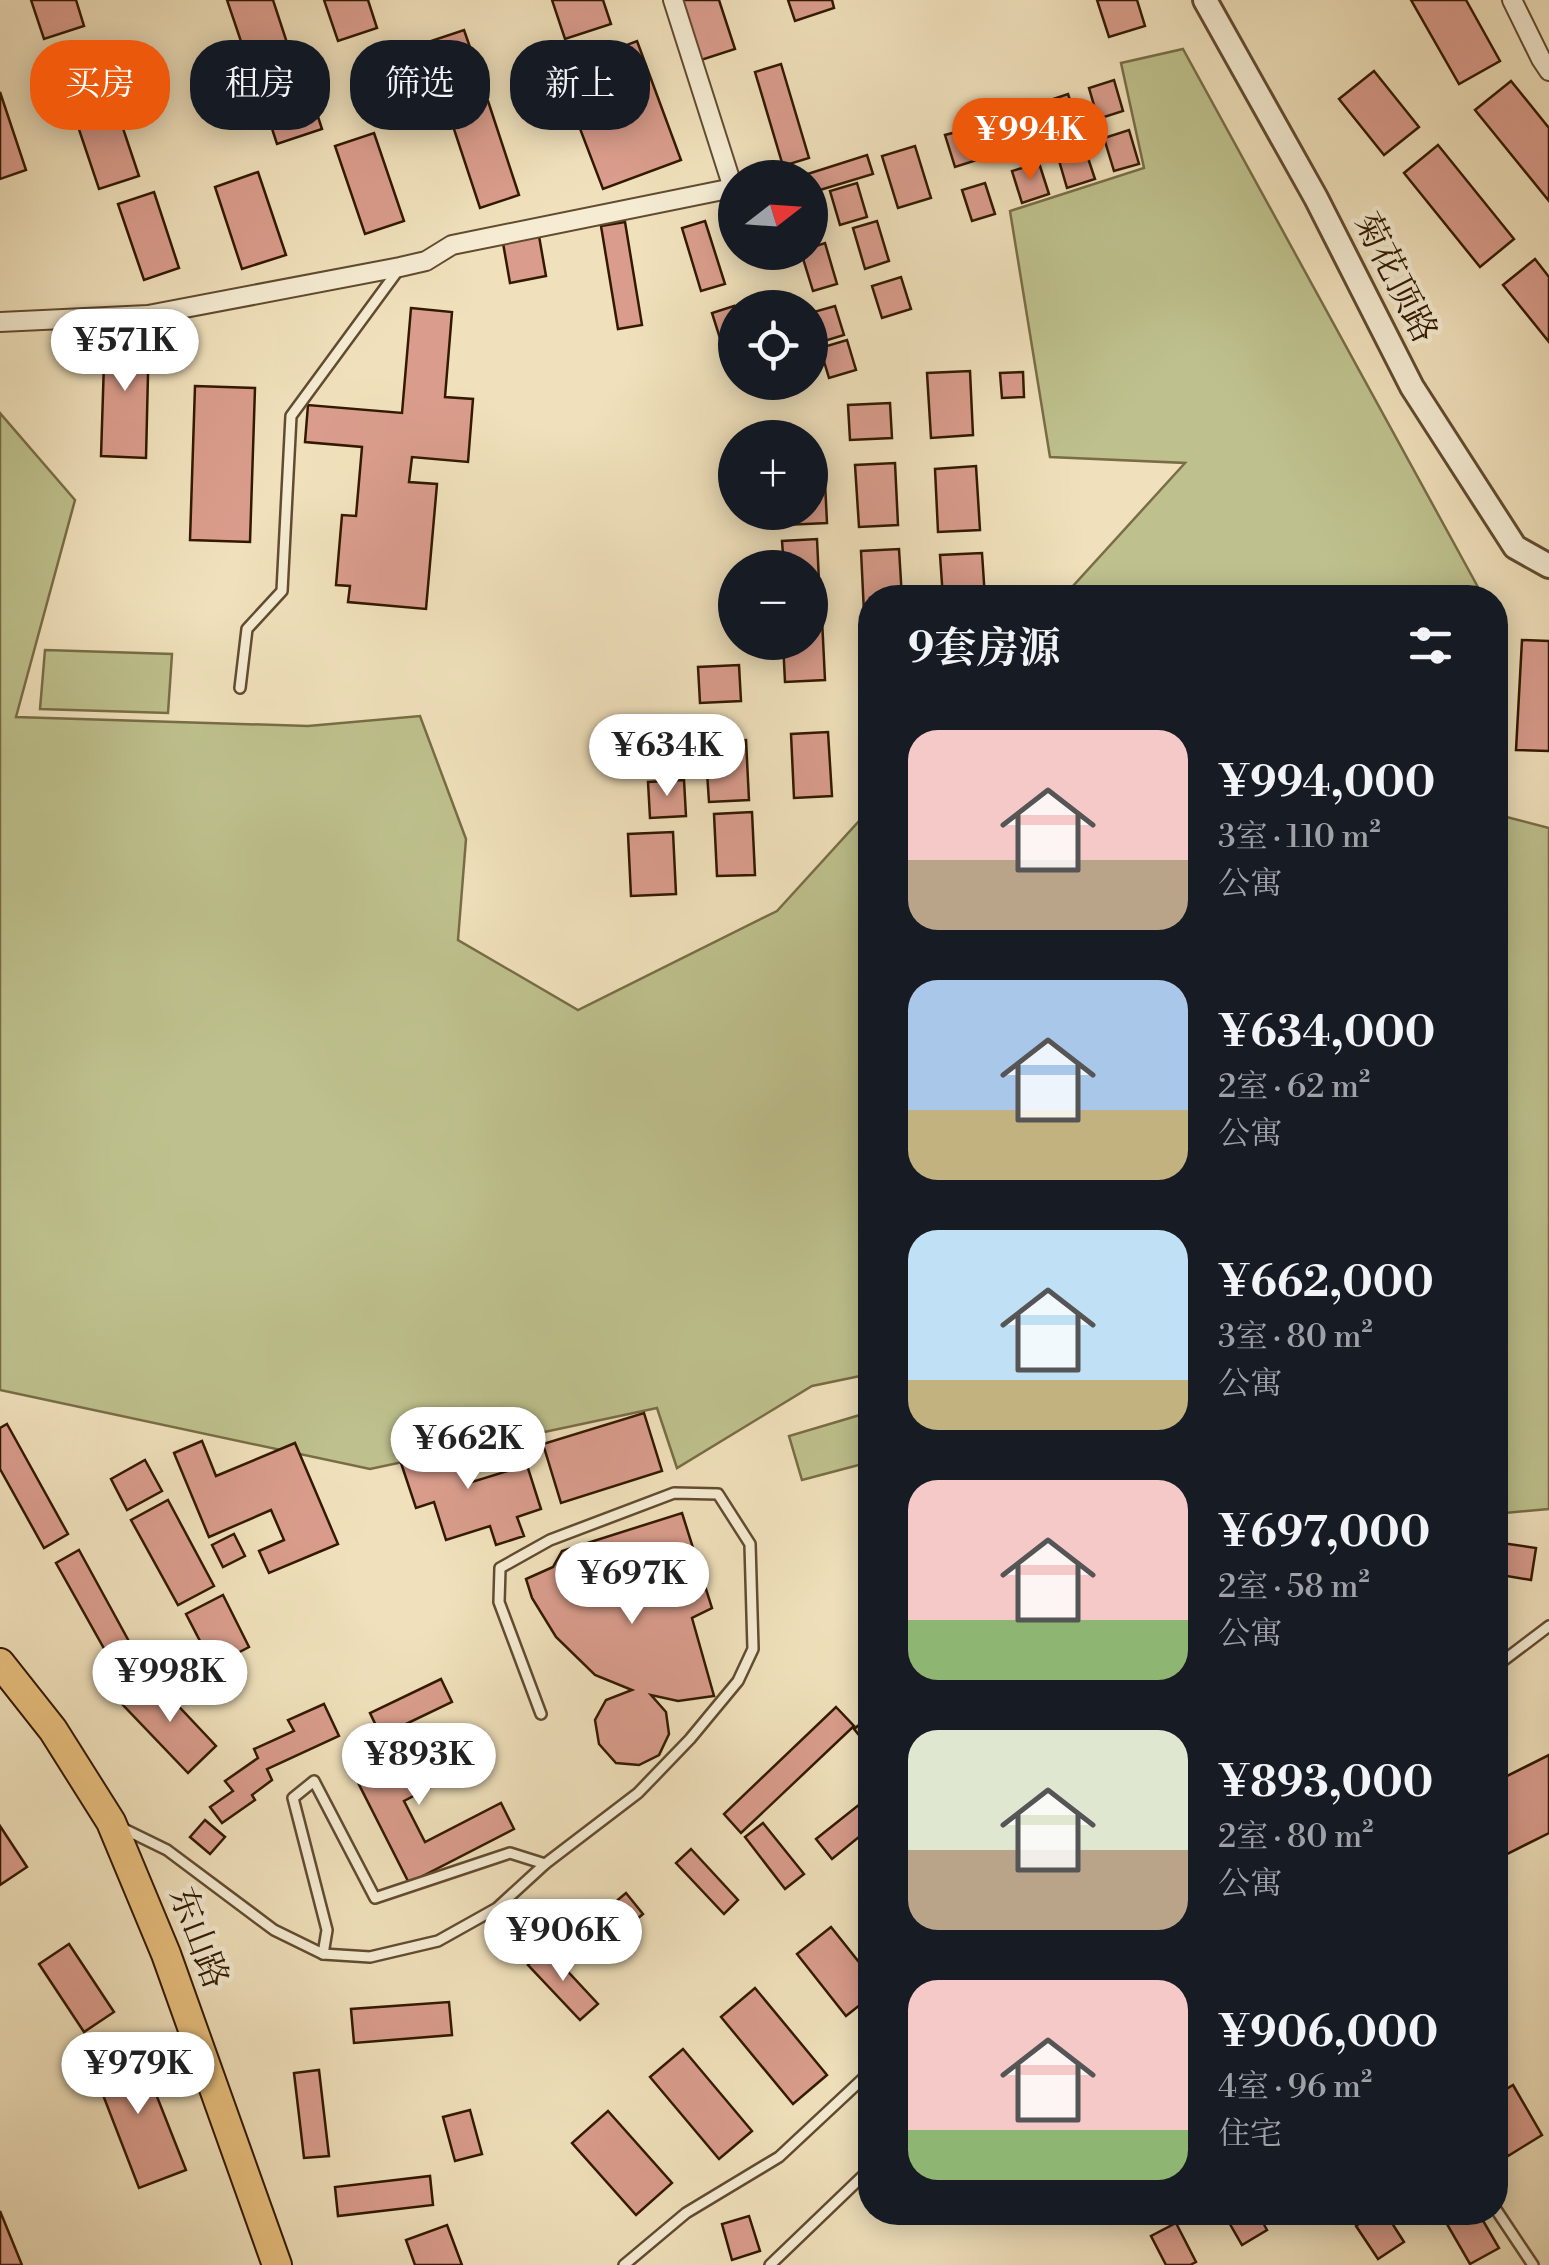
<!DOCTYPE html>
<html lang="zh">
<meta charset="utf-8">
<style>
:root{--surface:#171b24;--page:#242831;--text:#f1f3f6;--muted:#9ea1a6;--accent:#ea580c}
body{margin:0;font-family:"Libre Bodoni","Noto Serif SC",serif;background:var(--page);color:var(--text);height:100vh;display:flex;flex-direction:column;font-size:38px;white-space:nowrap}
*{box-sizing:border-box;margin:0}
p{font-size:32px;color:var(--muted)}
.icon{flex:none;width:55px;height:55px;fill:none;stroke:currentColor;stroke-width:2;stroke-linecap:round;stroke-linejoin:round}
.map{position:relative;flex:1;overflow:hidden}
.panel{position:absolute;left:858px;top:585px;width:650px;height:1640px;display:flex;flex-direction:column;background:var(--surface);border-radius:40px;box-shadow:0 5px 25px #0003}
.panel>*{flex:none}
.top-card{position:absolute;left:30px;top:40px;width:678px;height:90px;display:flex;gap:20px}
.needle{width:65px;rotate:73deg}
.tools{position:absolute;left:718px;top:160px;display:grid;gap:20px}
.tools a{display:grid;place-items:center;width:110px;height:110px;border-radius:50%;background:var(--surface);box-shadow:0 5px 25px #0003;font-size:50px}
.price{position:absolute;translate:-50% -85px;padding:0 22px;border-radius:35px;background:#fff;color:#222;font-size:32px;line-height:65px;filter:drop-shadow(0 2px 5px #0008)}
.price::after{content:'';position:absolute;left:50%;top:60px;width:30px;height:22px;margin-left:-15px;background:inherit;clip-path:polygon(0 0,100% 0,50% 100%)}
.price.active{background:var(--accent);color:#fff}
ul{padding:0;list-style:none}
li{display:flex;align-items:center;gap:30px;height:250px;padding:0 50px}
li span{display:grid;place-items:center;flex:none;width:280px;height:200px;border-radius:30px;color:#555}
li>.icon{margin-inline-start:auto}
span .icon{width:120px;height:120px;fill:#fffc;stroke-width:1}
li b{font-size:42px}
h2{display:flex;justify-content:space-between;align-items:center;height:120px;padding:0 50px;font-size:42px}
.chip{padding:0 35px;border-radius:40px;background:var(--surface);box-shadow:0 5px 25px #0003;font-size:35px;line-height:90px}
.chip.active{background:var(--accent);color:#fff}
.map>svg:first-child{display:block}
</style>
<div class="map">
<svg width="1549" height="2265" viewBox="0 0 1549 2265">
<rect width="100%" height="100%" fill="#f0e1bc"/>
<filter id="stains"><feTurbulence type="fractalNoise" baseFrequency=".002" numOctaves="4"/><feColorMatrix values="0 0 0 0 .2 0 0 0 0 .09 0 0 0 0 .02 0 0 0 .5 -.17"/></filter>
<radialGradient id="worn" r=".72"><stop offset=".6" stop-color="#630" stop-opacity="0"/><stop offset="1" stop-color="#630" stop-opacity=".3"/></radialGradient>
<g fill="#bec18d" stroke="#786d46" stroke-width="2.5">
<path d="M 1183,49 L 1479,589 L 1479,597 L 1063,597 L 1185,463 L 1050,457 L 1010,211 L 1144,168 L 1121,63 Z"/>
<path d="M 0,413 L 75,500 L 16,717 L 308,726 L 420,716 L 466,839 L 458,940 L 578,1010 L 777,911 L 870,809 L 870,1374 L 812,1386 L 677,1468 L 657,1408 L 370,1469 L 0,1390 Z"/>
<path d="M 45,650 L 172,654 L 168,713 L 40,709 Z"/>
<path d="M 1495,814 L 1549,828 L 1549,1509 L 1505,1513 L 1495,1487 Z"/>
<path d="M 870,1412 L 870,1462 L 802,1480 L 789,1436 Z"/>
</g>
<g fill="#da9d8d" stroke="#321900" stroke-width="2.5">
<path d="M 31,0 L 76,0 L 84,26 L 44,39 Z"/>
<path d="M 227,0 L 273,0 L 291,55 L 250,68 Z"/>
<path d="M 324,0 L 368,0 L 377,28 L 338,41 Z"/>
<path d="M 552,0 L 603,0 L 611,24 L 565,39 Z"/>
<path d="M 678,0 L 719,0 L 735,49 L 698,61 Z"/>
<path d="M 788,0 L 832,0 L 834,8 L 795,21 Z"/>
<path d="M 1097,0 L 1137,0 L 1145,26 L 1109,37 Z"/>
<path d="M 1411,0 L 1466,0 L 1500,61 L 1459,84 Z"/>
<path d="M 464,30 L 480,76 L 434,91 L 419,45 Z"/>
<path d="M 637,41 L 681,160 L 603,189 L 558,71 Z"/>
<path d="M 97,51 L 139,176 L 99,189 L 57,64 Z"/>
<path d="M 781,64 L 809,158 L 783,166 L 755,72 Z"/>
<path d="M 1374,71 L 1419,127 L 1384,155 L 1339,99 Z"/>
<path d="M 305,77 L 322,129 L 277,144 L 260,92 Z"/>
<path d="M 1114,80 L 1123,111 L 1098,119 L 1089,88 Z"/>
<path d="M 1511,81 L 1549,128 L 1549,201 L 1475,110 Z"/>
<path d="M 0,92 L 26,170 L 0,179 Z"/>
<path d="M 1068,94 L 1078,125 L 1050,133 L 1041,103 Z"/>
<path d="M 488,101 L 519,195 L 480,208 L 449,114 Z"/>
<path d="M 1024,109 L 1034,141 L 1009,149 L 1000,117 Z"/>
<path d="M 968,129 L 977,160 L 955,167 L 945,135 Z"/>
<path d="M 1129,130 L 1139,164 L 1114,171 L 1104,138 Z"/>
<path d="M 374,133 L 404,221 L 365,234 L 335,146 Z"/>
<path d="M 1438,145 L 1514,239 L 1480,267 L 1404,173 Z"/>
<path d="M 915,146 L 931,198 L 898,208 L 882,156 Z"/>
<path d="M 1085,149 L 1095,179 L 1067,188 L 1058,157 Z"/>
<path d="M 867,155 L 873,174 L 810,193 L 810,178 L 795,178 Z"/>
<path d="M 1039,163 L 1049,194 L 1022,203 L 1012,171 Z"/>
<path d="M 258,172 L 286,255 L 242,269 L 215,187 Z"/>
<path d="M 857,183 L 867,217 L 840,225 L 830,191 Z"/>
<path d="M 985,183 L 995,214 L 972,221 L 962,190 Z"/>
<path d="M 154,192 L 179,268 L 144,280 L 118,204 Z"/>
<path d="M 705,221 L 725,284 L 701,291 L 682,228 Z"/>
<path d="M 877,221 L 889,261 L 865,269 L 853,228 Z"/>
<path d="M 625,222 L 642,325 L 618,329 L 601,226 Z"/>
<path d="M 539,236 L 546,276 L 510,283 L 503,243 Z"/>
<path d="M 825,243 L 837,284 L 813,291 L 801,252 L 810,252 L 810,248 Z"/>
<path d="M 1535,259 L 1549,277 L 1549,342 L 1503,285 Z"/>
<path d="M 901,277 L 911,309 L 882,318 L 872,286 Z"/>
<path d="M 734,306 L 735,347 L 724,351 L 712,313 Z"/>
<path d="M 835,306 L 844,335 L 818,343 L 810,313 Z"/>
<path d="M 411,308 L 452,312 L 445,397 L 473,399 L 468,462 L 412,457 L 409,482 L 437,484 L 426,609 L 348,602 L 350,586 L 336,585 L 342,515 L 356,516 L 362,447 L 305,442 L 308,405 L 402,413 Z"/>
<path d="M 105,331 L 149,332 L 146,458 L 101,456 Z"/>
<path d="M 847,340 L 856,370 L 829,378 L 820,348 Z"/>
<path d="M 970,371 L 973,435 L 931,438 L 927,373 Z"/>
<path d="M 1023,372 L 1024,397 L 1002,398 L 1000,373 Z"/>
<path d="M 195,386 L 255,388 L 250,542 L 190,540 Z"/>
<path d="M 890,403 L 892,438 L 850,440 L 848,405 Z"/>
<path d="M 824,462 L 827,523 L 784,525 L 784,512 L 810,512 L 810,463 Z"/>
<path d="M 895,463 L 898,525 L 859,527 L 855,465 Z"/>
<path d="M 976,466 L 980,530 L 938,532 L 935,469 Z"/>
<path d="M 817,539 L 820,603 L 810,603 L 810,568 L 784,568 L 782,541 Z"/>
<path d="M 899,549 L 902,598 L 870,598 L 870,612 L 864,613 L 861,551 Z"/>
<path d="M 982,553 L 985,598 L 943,598 L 940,555 Z"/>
<path d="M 810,619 L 822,619 L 825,680 L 785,682 L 783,642 L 810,642 Z"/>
<path d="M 862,630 L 870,630 L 870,693 L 865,693 Z"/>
<path d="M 1522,640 L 1549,641 L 1549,751 L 1516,750 Z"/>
<path d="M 739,665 L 741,701 L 700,703 L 698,667 Z"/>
<path d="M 828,732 L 832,796 L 794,798 L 791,734 Z"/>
<path d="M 746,740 L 749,800 L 709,802 L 705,742 Z"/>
<path d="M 684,780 L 686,816 L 650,818 L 648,782 Z"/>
<path d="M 752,812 L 755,875 L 717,876 L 714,814 Z"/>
<path d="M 673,832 L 676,894 L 631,896 L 628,834 Z"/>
<path d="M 644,1413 L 662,1471 L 561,1503 L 543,1444 Z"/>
<path d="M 7,1424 L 68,1534 L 44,1548 L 0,1469 L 0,1428 Z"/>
<path d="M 457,1435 L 472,1482 L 527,1465 L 541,1509 L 517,1517 L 524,1536 L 496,1545 L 490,1526 L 446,1540 L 434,1502 L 416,1508 L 398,1454 Z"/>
<path d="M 202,1441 L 216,1476 L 295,1443 L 338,1544 L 269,1573 L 259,1551 L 284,1540 L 271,1510 L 209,1537 L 174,1453 Z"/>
<path d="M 145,1460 L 162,1491 L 127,1510 L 111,1479 Z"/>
<path d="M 168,1500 L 214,1586 L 178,1605 L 131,1520 Z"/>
<path d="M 682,1513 L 712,1608 L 692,1618 L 714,1696 L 678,1701 L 651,1695 L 666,1712 L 669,1734 L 659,1755 L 639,1765 L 616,1763 L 599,1744 L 595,1720 L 606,1700 L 632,1690 L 595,1675 L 556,1637 L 532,1598 L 526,1579 L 553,1567 L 562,1551 Z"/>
<path d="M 234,1534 L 245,1556 L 223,1567 L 212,1545 Z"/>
<path d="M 1495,1542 L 1536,1548 L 1531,1580 L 1495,1574 Z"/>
<path d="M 79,1550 L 137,1656 L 115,1668 L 56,1563 Z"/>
<path d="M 223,1595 L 249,1647 L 213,1666 L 186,1614 Z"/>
<path d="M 152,1678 L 216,1746 L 188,1773 L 123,1705 Z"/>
<path d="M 441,1679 L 452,1702 L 381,1736 L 370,1713 Z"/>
<path d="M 324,1704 L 339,1736 L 267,1769 L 272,1780 L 252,1795 L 255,1800 L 222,1823 L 210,1807 L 233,1791 L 225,1781 L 258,1758 L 254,1749 L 294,1731 L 288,1720 Z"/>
<path d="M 836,1707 L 854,1726 L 741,1833 L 724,1814 Z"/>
<path d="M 870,1716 L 870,1749 L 854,1729 Z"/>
<path d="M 434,1736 L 454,1775 L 404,1801 L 425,1842 L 501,1803 L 514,1829 L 409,1883 L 346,1759 L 374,1745 L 383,1762 Z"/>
<path d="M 1549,1755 L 1549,1833 L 1499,1858 L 1495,1851 L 1495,1782 Z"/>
<path d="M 870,1796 L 870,1828 L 832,1859 L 816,1839 Z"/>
<path d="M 205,1820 L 225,1837 L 210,1854 L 190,1837 Z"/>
<path d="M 763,1823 L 804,1874 L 785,1889 L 745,1837 Z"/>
<path d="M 0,1826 L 27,1867 L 0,1885 Z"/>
<path d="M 691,1849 L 738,1900 L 724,1914 L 676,1863 Z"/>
<path d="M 626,1893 L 643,1914 L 588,1959 L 571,1939 Z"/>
<path d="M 831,1927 L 870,1976 L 870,1997 L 846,2016 L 797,1954 Z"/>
<path d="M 69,1944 L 114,2012 L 84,2032 L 39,1964 Z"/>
<path d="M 546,1948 L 598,2004 L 580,2020 L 528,1965 Z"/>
<path d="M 755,1988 L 827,2075 L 793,2104 L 721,2017 Z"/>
<path d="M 449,2002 L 452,2035 L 354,2043 L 351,2009 Z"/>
<path d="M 137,2046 L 186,2170 L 139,2188 L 91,2064 Z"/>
<path d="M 683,2049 L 752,2131 L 719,2159 L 650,2077 Z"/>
<path d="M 319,2070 L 329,2156 L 304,2158 L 294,2073 Z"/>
<path d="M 1513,2085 L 1542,2135 L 1508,2156 L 1495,2135 L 1495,2096 Z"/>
<path d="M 470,2110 L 482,2154 L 455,2161 L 443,2117 Z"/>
<path d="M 608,2111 L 672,2183 L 636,2215 L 572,2143 Z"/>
<path d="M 430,2176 L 433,2205 L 338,2216 L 335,2187 Z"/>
<path d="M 0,2211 L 22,2265 L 0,2265 Z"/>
<path d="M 1223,2212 L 1257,2212 L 1267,2230 L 1242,2245 Z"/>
<path d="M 1376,2212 L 1385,2212 L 1404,2242 L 1378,2259 L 1356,2226 Z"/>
<path d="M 1455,2212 L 1478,2212 L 1499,2248 L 1470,2264 L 1444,2219 Z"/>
<path d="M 749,2216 L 760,2251 L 732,2260 L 722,2224 Z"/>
<path d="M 1176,2223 L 1196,2262 L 1190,2265 L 1166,2265 L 1151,2236 Z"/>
<path d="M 447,2225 L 462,2265 L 415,2265 L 406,2240 Z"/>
</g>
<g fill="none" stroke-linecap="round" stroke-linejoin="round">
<defs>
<g id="service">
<path d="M 240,688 L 247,629 L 282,591 L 291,416 L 399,269"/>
<path d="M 1495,1667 L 1549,1626"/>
<path d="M 122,1828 L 167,1850 L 274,1930 L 323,1954 L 370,1957 L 438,1941 L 497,1908 L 545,1864 L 638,1793 L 690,1739 L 738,1681 L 753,1649 L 750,1544 L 718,1494 L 674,1493 L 550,1540 L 500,1568 L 499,1602 L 541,1714"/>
<path d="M 323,1954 L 327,1930 L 293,1798 L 314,1781 L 375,1898 L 510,1853 L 545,1864"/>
<path d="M 1495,2208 L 1533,2265"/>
<path d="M 624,2265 L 686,2213 L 779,2157 L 870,2072"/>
<path d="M 770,2265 L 870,2169"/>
</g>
<g id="minor">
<path d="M 1512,0 L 1541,59 L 1549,71"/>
<path d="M 0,322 L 148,315 L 400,267 L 426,261 L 452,245 L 733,188 L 673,0"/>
</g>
<path id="tertiary" d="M 1205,0 L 1316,198 L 1412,387 L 1515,547 L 1549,566"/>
<path id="primary" d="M 0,1663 L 53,1730 L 111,1822 L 166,1954 L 277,2265"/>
</defs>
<use href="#service" stroke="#624b2f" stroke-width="14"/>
<use href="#minor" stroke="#624b2f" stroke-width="22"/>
<use href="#tertiary" stroke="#624b2f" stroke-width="28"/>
<use href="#primary" stroke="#321900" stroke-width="32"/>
<use href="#service" stroke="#f5ecd3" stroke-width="9"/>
<use href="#minor" stroke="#f5ecd3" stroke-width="18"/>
<use href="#tertiary" stroke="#f5ecd3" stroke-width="22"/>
<use href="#primary" stroke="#e8c07e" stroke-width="28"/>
</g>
<g text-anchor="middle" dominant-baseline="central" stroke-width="9" stroke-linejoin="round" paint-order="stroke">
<g font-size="35" fill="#321900" stroke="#f5ecd3">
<text transform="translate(1395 278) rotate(63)">菊花顶路</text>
<text transform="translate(198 1938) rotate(69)">东山路</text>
</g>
</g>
<rect width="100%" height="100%" filter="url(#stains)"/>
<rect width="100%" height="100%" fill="url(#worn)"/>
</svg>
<div class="tools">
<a><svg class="needle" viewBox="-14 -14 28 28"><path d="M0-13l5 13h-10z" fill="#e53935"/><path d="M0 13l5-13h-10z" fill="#9ea1a6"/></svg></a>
<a><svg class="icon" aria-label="locate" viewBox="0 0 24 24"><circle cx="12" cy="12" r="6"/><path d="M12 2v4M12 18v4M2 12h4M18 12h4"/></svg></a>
<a>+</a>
<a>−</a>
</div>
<b class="price active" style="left:1030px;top:183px">¥994K</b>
<b class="price" style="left:125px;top:394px">¥571K</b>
<b class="price" style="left:667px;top:799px">¥634K</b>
<b class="price" style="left:468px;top:1492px">¥662K</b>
<b class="price" style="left:632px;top:1627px">¥697K</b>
<b class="price" style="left:170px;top:1725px">¥998K</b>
<b class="price" style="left:419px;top:1808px">¥893K</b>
<b class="price" style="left:563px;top:1984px">¥906K</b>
<b class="price" style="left:138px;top:2117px">¥979K</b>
<div class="top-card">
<a class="chip active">买房</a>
<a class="chip">租房</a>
<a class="chip">筛选</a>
<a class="chip">新上</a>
</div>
<section class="panel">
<h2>9套房源<svg class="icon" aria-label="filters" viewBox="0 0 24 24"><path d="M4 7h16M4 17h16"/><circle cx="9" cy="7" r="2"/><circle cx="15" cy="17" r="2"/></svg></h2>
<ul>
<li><span style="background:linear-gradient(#f6c9c9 65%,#b9a48a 0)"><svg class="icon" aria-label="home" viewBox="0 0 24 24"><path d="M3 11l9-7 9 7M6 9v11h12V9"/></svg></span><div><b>¥994,000</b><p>3室 · 110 m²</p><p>公寓</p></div></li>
<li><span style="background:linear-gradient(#a9c7e8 65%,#c2b280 0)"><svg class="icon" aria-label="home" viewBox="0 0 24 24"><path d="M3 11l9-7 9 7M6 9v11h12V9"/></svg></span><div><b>¥634,000</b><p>2室 · 62 m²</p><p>公寓</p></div></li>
<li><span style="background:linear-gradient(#bfe0f5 75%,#c2b280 0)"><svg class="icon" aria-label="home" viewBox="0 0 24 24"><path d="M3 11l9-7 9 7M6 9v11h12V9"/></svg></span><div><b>¥662,000</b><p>3室 · 80 m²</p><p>公寓</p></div></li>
<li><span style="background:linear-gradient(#f6c9c9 70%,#8fb573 0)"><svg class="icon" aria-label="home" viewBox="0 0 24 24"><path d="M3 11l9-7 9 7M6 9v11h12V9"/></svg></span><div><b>¥697,000</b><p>2室 · 58 m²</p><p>公寓</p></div></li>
<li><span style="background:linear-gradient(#dfe7d0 60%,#b9a48a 0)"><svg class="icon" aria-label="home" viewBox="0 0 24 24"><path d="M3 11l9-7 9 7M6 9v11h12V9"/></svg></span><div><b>¥893,000</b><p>2室 · 80 m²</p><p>公寓</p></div></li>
<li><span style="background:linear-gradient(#f6c9c9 75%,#8fb573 0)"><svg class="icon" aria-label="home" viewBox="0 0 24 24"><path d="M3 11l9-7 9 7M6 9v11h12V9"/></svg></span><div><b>¥906,000</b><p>4室 · 96 m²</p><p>住宅</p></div></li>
</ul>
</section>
</div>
